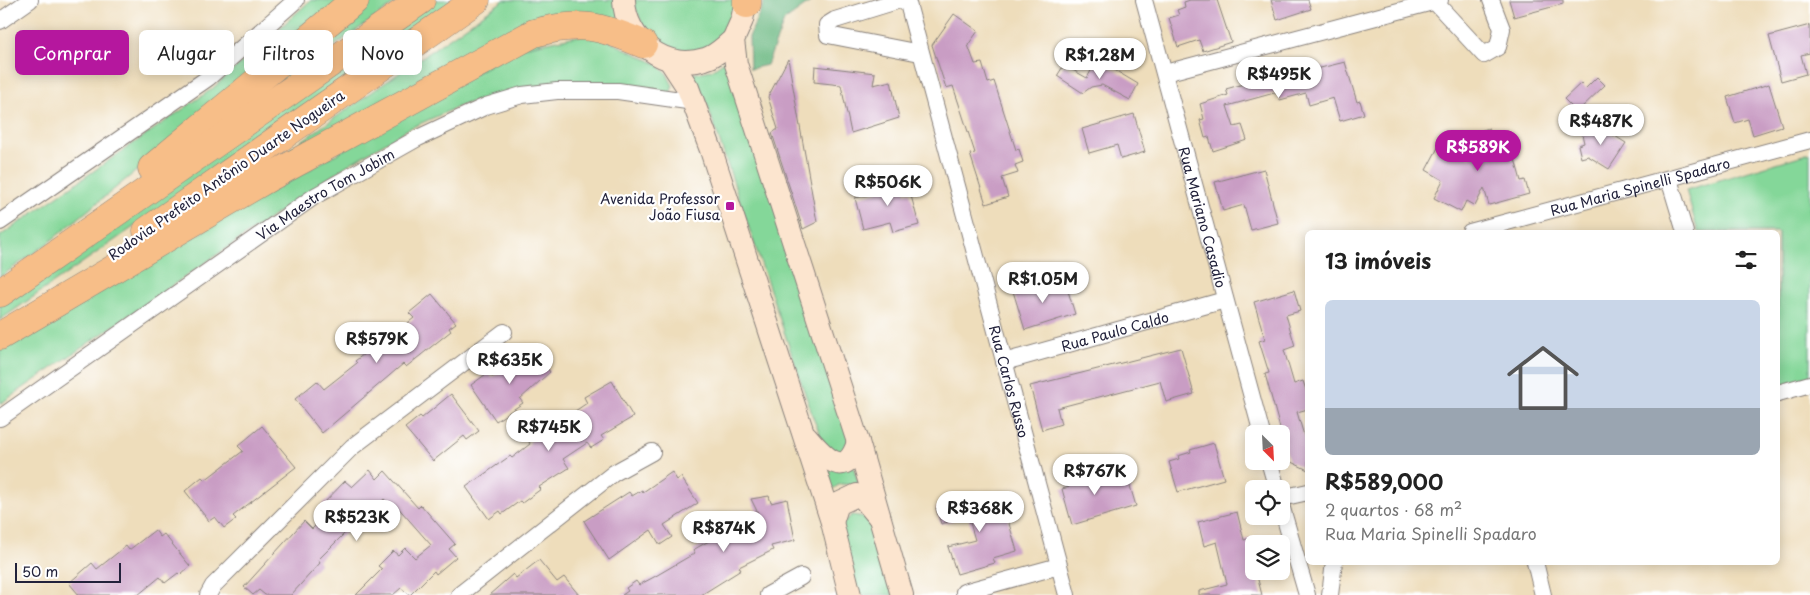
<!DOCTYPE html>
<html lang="pt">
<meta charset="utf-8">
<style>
:root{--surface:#fff;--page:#f2f2f2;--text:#222;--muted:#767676;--line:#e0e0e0;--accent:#b5179e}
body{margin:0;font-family:"Playpen Sans",sans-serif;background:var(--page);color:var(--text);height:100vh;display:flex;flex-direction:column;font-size:19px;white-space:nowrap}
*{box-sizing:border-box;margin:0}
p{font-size:16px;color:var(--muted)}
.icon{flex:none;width:28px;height:28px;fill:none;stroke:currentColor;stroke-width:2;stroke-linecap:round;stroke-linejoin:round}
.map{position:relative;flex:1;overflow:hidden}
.side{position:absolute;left:1305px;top:230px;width:475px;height:335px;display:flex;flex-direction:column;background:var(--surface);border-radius:8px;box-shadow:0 2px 12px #0003}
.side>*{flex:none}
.guide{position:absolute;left:15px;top:30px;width:475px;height:45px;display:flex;gap:10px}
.needle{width:32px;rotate:156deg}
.buttons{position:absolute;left:1245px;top:425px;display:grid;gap:10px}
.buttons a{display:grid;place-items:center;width:45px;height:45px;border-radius:8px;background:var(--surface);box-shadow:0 2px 12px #0003;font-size:25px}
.scale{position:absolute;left:15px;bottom:12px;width:106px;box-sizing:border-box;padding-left:5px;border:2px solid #22223b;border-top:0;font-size:14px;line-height:18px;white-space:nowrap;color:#22223b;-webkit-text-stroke:4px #fff;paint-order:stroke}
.price{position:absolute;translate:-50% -42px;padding:0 11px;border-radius:18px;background:#fff;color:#222;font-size:16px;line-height:32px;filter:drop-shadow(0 1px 2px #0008)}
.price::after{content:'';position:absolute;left:50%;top:30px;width:15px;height:11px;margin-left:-8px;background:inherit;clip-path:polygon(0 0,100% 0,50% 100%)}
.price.on{background:var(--accent);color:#fff}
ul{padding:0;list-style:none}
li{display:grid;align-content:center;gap:10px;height:265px;padding:0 20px}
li+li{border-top:1px solid var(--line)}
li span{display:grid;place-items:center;height:155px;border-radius:8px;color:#555}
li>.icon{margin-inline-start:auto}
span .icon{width:90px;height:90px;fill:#fffc;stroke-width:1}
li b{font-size:21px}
h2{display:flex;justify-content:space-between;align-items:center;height:60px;padding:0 20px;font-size:21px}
.pill{padding:0 18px;border-radius:8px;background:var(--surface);box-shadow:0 2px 12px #0003;font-size:18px;line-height:45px}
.pill.on{background:var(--accent);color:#fff}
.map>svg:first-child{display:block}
</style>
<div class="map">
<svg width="1810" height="595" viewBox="0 0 1810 595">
<rect width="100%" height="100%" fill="#fff"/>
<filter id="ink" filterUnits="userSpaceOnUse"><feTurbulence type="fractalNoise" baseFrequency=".02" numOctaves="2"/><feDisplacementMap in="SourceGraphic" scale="10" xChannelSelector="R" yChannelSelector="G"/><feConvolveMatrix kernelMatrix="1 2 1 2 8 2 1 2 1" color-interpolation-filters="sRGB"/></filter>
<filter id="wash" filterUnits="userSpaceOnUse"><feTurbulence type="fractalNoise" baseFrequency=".0096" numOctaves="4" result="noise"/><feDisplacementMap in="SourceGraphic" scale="20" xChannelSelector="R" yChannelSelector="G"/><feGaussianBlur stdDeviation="1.12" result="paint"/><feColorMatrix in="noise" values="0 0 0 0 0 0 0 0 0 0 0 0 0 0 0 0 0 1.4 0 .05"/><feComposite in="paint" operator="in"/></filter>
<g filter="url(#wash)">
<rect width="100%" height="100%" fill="#edb"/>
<g fill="#84d799" stroke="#537c6a">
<path d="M 311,0 L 346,0 L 48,243 L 0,277 L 0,236 L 212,89 Z"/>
<path d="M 365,0 L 400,0 L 202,138 Z"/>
<path d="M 435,0 L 460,0 L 0,320 L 0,302 Z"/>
<path d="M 504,0 L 617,0 L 621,26 L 592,19 L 260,170 Z"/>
<path d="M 632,0 L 737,0 L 730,28 L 707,49 L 687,54 L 649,40 Z"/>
<path d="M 592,33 L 657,64 L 667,74 L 673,86 L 670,93 L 504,93 L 462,105 L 408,129 L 346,166 L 0,404 L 0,349 L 519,48 Z"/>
<path d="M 727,59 L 852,443 L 843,455 L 827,451 L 814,420 L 705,98 L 692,74 L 712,70 Z"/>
<path d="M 1810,153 L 1810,376 L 1778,386 L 1778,232 L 1698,232 L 1686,190 Z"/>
<path d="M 853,466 L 859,485 L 840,484 L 831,490 L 825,468 Z"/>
<path d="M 852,515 L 865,517 L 877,528 L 893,595 L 857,595 L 839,527 Z"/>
</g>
<path fill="#6bb881" stroke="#466d5e" d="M 765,0 L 813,0 L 784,21 L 767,65 L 750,69 L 749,37 Z"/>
<g id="blocks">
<g fill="#c99dc4">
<path d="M 1190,0 L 1217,0 L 1231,42 L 1203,51 L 1199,40 L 1178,47 L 1169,18 L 1179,15 L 1177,10 L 1185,7 L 1184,2 Z"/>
<path d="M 1271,0 L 1308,0 L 1311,9 L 1277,20 Z"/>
<path d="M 1509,0 L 1563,0 L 1563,4 L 1514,17 Z"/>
<path d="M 954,14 L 978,31 L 968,45 L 975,64 L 982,63 L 988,83 L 994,81 L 1016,150 L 1019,149 L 1023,162 L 1015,165 L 1018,173 L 1002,178 L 1008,197 L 986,204 L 970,154 L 975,153 L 953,86 L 946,88 L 932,45 Z"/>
<path d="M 1810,25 L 1810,53 L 1801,55 L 1806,74 L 1781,81 L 1769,36 Z"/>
<path d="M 788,59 L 817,222 L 803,229 L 772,133 L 778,129 L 768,97 Z"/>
<path d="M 1345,62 L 1357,102 L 1360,101 L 1364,114 L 1340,121 L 1333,98 L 1309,105 L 1306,93 L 1280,100 L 1278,92 L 1227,106 L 1234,127 L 1242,125 L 1247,140 L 1213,151 L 1209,137 L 1205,138 L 1200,120 L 1204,119 L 1200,104 L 1228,95 L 1226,89 L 1247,83 L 1245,76 L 1264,71 L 1267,81 Z"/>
<path d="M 1103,63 L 1138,84 L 1130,100 L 1102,85 L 1091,87 L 1083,93 L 1057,76 L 1064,65 L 1087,78 L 1093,67 Z"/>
<path d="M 815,66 L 875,73 L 873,85 L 891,81 L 899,118 L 851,133 L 841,85 L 814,82 Z"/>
<path d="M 1597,77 L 1605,85 L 1577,112 L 1564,99 L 1581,83 L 1586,88 Z"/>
<path d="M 1769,84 L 1782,126 L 1753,135 L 1748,119 L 1735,123 L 1727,97 Z"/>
<path d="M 1134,114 L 1145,152 L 1121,159 L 1117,145 L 1089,153 L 1082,129 Z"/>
<path d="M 1599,126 L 1626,143 L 1609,169 L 1588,156 L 1581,158 L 1578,145 L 1584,143 L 1581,130 Z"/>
<path d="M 1489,128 L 1494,145 L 1515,139 L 1520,157 L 1515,159 L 1521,181 L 1525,180 L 1529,194 L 1489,205 L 1484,188 L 1475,206 L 1466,201 L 1461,212 L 1434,198 L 1443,180 L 1426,170 L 1441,142 L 1471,158 L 1465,136 Z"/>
<path d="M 1264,169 L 1278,223 L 1251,230 L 1244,205 L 1223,211 L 1215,182 Z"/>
<path d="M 896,177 L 900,190 L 905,188 L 905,194 L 910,192 L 919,225 L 893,232 L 890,222 L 863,229 L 855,198 L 878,192 L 876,183 Z"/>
<path d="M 1065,281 L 1075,314 L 1025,330 L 1012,288 L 1031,283 L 1034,291 Z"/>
<path d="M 1294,290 L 1300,311 L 1286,315 L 1295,346 L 1284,350 L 1294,384 L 1303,381 L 1308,396 L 1308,409 L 1297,412 L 1308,449 L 1308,470 L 1289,461 L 1265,374 L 1269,373 L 1259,341 L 1265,339 L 1254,302 Z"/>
<path d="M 432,294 L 456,323 L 449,328 L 451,331 L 406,367 L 403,364 L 322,433 L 295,399 L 317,381 L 324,389 L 357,363 L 355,361 L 364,354 L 362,352 L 381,337 L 378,334 L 388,326 L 394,334 L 414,318 L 409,313 Z"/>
<path d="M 1181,348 L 1194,394 L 1166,402 L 1160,381 L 1057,408 L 1061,424 L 1042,430 L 1030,386 Z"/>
<path d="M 533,349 L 550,372 L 520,399 L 523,403 L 496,421 L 471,385 L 489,372 L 492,377 L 501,372 Z"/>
<path d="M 612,381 L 633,417 L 601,436 L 604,440 L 591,448 L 587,443 L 563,459 L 569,468 L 539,487 L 541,489 L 522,503 L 520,501 L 502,514 L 500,511 L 489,519 L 466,487 L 510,456 L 512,458 L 530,444 L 529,442 L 587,403 L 584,397 Z"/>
<path d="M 451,394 L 479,431 L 467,440 L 464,436 L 433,461 L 405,428 L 420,416 L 422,418 Z"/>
<path d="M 262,426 L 296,467 L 233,516 L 236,519 L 224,528 L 215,517 L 209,521 L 185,491 L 202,477 L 205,480 L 243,451 L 238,446 Z"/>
<path d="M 1214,443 L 1224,479 L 1178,492 L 1169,462 L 1179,459 L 1178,456 L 1191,452 L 1190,450 Z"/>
<path d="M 1088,466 L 1094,486 L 1127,476 L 1136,506 L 1072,525 L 1062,489 L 1069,487 L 1065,472 Z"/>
<path d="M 370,470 L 377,479 L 385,471 L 418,508 L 421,505 L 455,544 L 449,549 L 456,557 L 436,574 L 434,571 L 410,595 L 401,588 L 393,595 L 356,595 L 382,569 L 378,566 L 393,551 L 398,555 L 405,548 L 415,558 L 431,545 L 395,504 L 391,507 L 384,499 L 352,534 L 348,530 L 318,560 L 320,563 L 291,595 L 265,595 L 259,590 L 253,595 L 244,587 L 304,521 L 312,529 L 329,512 L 322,505 L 345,481 L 352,487 Z"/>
<path d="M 672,472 L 677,480 L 681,477 L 698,503 L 664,525 L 672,537 L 660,545 L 651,530 L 609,560 L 584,521 L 629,492 L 632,496 L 642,490 L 643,492 Z"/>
<path d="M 769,496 L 771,503 L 787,499 L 795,540 L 771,546 L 773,550 L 739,567 L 741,570 L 701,595 L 622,595 L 628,591 L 626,588 L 636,581 L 639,585 L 654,577 L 695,553 L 693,550 L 758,513 L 751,499 Z"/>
<path d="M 1001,496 L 1017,551 L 993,558 L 995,563 L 957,574 L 948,547 L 975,540 L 968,516 L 941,524 L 936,508 L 966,499 L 968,506 Z"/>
<path d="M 1237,512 L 1244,540 L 1252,538 L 1254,577 L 1257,576 L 1262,595 L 1199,595 L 1199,591 L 1227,584 L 1217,542 L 1204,546 L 1198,522 Z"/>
<path d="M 155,530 L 160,537 L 164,534 L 190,566 L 180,575 L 178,573 L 165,583 L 160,577 L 138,595 L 79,595 L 69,583 L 92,563 L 97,569 L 126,546 L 129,550 Z"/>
<path d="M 539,560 L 557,582 L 564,577 L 579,595 L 489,595 L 513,574 L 516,578 Z"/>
</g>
</g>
</g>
<g filter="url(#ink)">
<use href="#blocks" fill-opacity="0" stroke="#88807b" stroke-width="1"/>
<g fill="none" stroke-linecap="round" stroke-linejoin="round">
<defs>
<g id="minor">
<path d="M 900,0 L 835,20 L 827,25 L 828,35 L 920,53"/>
<path id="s1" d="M 907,0 L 1067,595"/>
<path id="s2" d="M 1144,0 L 1262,434"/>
<path d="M 1435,2 L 1484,55 L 1498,47 L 1502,29 L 1491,0"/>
<path d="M 0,21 L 30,0"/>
<path d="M 1165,73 L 1440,0"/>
<path d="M 1669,179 L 1685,232"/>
<path d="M 0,222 L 208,78 L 296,0"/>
<path id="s3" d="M 1470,232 L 1810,140"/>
<path id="s4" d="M 1004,362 L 1225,300"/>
<path d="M 1778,393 L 1810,384"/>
<path id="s5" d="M 0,418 L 315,196 L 418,138 L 486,106 L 522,95 L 557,91 L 618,91 L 694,102"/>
<path d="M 1269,461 L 1277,489"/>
<path d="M 1281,498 L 1308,492"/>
<path d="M 1281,505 L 1307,595"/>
<path d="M 1535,562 L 1543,595"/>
<path d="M 964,592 L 1059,566"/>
<path d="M 208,595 L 213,586 L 352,447 L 504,332"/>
<path d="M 459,595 L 614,473 L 652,452"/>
<path d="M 768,595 L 801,577"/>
<path d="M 1330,595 L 1334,562"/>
</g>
<g id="secondary">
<path d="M 624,0 C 625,40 665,72 705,59 C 716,56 724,47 733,40"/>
<path d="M 746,0 L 742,20 L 733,40 L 736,64 L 858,442 L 902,595"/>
<path d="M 671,62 L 688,88 L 711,150 L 832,522 L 850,595"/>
<path d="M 807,437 C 824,457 846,482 858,442"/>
<path d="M 832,522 L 838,504 L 857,495 L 864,499 L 879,517"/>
</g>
<g id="motorway">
<path d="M 747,4 L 747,0"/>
<path d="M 152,168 L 355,0"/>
<path d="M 147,231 L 476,0"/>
<path d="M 0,293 L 421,0"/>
<path d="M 0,336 L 268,178 L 534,33 C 581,21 599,25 643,44"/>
</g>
</defs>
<use href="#minor" stroke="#88807b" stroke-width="18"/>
<use href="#secondary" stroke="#88807b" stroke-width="24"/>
<use href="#motorway" stroke="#88807b" stroke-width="29"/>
<use href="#minor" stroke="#fff" stroke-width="16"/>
<use href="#secondary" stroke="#fce5cf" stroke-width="22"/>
<use href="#motorway" stroke="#f7be88" stroke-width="28"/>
</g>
</g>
<rect fill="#b5179e" stroke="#fff" stroke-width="2" x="725" y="201" width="10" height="10" rx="2.5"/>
<g text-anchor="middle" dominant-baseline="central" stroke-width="4.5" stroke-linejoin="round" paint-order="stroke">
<g font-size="14" fill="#22223b" stroke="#fff">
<text transform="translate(226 175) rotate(-35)">Rodovia Prefeito Antônio Duarte Nogueira</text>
<text stroke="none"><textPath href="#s3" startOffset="176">Rua Maria Spinelli Spadaro</textPath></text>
<text stroke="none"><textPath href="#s5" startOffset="395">Via Maestro Tom Jobim</textPath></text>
<text stroke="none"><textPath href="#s2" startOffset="225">Rua Mariano Casadio</textPath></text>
<text stroke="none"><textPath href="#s4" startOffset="115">Rua Paulo Caldo</textPath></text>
<text stroke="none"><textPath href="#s1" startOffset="395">Rua Carlos Russo</textPath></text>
</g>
<g font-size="14" fill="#22223b" stroke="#fff" text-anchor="end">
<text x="720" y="198">Avenida Professor<tspan x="720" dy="16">João Fiusa</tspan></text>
</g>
</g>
</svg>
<div class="buttons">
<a><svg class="needle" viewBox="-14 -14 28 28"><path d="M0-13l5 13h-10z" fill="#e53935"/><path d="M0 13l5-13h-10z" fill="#767676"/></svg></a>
<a><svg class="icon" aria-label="locate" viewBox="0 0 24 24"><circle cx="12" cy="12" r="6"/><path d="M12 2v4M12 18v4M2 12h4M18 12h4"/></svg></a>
<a><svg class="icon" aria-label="layers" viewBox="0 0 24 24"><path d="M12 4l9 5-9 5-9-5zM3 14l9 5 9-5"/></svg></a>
</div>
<div class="scale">50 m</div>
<b class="price" style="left:1100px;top:80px">R$1.28M</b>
<b class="price" style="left:1279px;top:99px">R$495K</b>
<b class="price" style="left:1601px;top:146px">R$487K</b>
<b class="price on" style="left:1478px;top:172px">R$589K</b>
<b class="price" style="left:888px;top:207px">R$506K</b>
<b class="price" style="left:1043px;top:304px">R$1.05M</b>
<b class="price" style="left:377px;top:364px">R$579K</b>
<b class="price" style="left:510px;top:385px">R$635K</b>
<b class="price" style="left:549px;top:452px">R$745K</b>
<b class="price" style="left:1095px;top:496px">R$767K</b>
<b class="price" style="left:980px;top:533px">R$368K</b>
<b class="price" style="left:357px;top:542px">R$523K</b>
<b class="price" style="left:724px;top:553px">R$874K</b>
<div class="guide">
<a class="pill on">Comprar</a>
<a class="pill">Alugar</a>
<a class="pill">Filtros</a>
<a class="pill">Novo</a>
</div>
<section class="side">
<h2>13 imóveis<svg class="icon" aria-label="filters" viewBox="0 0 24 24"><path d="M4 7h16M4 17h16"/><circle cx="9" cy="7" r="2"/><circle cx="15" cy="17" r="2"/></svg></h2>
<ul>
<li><span style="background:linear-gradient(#c9d6e8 70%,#9aa5b1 0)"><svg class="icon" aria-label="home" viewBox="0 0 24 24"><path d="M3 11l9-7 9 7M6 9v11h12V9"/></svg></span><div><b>R$589,000</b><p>2 quartos · 68 m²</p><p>Rua Maria Spinelli Spadaro</p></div></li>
</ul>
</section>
</div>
